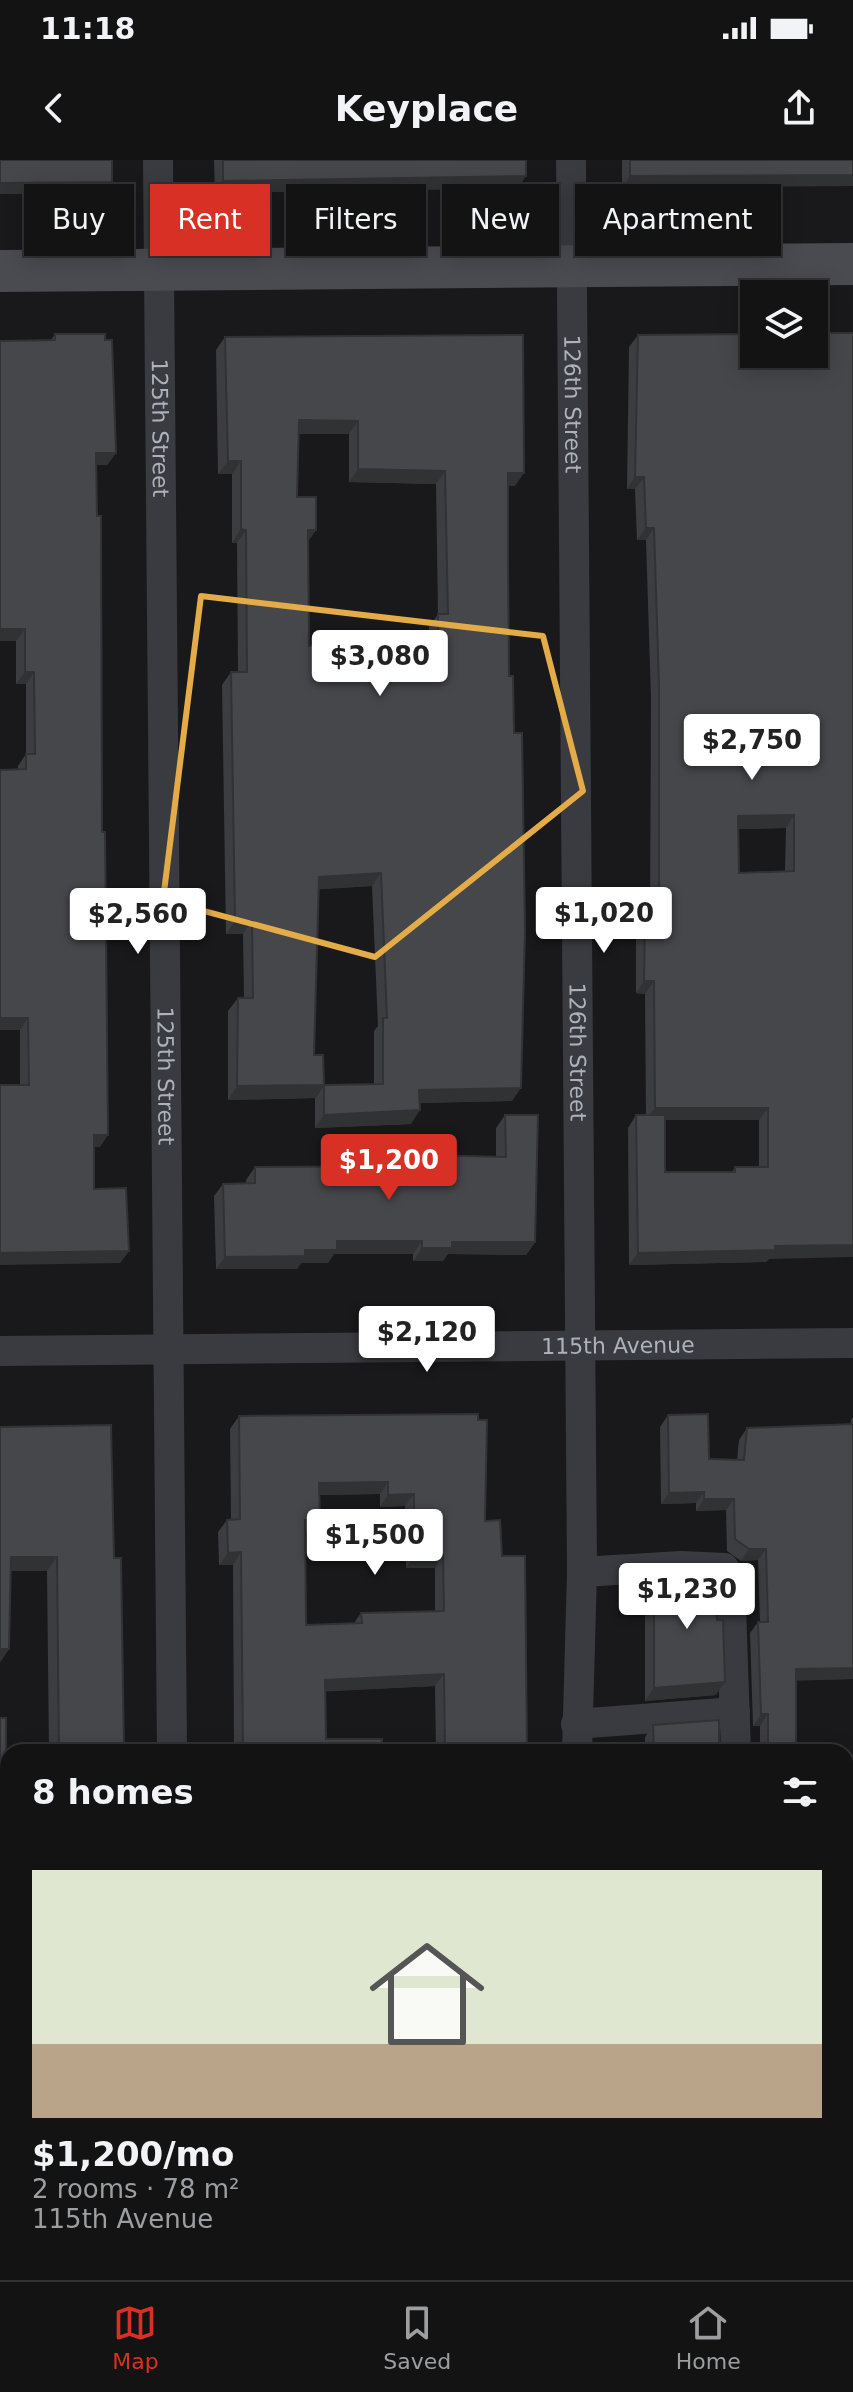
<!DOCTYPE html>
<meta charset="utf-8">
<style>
:root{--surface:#131314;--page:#202022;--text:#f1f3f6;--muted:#9d9ea0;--line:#323234;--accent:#d93025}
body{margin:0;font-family:"DejaVu Sans",sans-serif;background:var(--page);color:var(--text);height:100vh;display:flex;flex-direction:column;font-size:30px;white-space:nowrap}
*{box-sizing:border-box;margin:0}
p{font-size:26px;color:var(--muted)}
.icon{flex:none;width:44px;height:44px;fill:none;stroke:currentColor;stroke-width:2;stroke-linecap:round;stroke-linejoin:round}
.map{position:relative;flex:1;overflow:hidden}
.drawer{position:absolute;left:0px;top:1584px;width:854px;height:536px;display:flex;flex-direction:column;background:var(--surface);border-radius:24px 24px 0 0;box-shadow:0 4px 20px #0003,0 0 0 2px var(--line)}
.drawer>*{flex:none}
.banner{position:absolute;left:24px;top:24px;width:806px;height:72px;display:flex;gap:16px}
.fabs{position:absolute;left:740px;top:120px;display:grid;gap:16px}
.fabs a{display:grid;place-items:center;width:88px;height:88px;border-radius:0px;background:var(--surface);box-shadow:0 4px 20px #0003,0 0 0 2px var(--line);font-size:40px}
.price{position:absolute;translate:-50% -68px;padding:0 18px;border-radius:8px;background:#fff;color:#222;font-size:26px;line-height:52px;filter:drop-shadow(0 2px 4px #0008)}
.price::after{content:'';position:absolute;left:50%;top:48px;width:24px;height:18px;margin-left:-12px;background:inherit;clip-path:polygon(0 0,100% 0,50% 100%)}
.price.current{background:var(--accent);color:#fff}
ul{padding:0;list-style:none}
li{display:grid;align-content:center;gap:16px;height:424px;padding:0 32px}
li+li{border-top:2px solid var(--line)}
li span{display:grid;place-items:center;height:248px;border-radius:0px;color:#555}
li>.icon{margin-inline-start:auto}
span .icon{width:144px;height:144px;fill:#fffc;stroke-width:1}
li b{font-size:34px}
h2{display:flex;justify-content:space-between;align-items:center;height:96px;padding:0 32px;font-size:34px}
.chip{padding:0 28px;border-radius:0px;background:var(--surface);box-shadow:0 4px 20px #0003,0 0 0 2px var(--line);font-size:28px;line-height:72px}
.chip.current{background:var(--accent);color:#fff}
.status{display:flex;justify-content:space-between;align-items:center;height:56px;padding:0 40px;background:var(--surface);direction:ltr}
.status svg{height:22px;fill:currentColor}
header{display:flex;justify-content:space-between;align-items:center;height:104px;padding:0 32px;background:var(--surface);font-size:36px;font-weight:700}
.dock{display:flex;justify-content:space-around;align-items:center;height:112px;border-top:2px solid var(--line);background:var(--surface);font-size:22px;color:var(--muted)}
.dock a{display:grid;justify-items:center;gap:4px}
.dock .current{color:var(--accent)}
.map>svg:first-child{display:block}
</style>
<div class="status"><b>11:18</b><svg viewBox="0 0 49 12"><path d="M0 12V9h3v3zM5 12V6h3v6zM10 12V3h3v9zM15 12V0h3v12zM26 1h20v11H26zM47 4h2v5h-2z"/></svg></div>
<header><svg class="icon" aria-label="back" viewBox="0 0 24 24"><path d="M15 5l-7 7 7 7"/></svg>Keyplace<svg class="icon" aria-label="share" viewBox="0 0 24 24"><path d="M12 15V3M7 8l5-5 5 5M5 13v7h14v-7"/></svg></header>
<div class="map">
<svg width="853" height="2120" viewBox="0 0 853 2120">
<rect width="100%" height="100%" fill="#19191b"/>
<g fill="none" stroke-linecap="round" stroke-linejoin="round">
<g stroke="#3a3b40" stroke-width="30">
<path id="s1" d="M 158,0 L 172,1592"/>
<path id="s2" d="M 571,0 L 582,1412 L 577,1592"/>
<path id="s3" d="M 0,1191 L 853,1183"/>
<path d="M 582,1412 L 681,1406 L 724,1408 L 730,1417 L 736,1592"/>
<path d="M 576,1564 L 735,1552"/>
<path d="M 176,2112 L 176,2120"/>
<path d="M 588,2112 L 588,2120"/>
</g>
<path stroke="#494b50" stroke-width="42" d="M 0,111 L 853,104"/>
</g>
<g fill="#3c3d40" fill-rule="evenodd">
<path d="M 214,0 L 526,0 L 518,28 L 215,33 Z"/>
<path d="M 622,0 L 853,0 L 622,28 Z"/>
<path d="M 853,173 L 769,1099 L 766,1102 L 629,1105 L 628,968 L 636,955 L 646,955 L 645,834 L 636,833 L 636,773 L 645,761 L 650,761 L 651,539 L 646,380 L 637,380 L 635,329 L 627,329 L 629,187 L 638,175 ZM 786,668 L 785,711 L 739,713 L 738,669 ZM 665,960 L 759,960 L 759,1007 L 735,1007 L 732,1012 L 665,1012 Z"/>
<path d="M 55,174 L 105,180 L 116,293 L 107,305 L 96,305 L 100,987 L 94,987 L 94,1029 L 129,1091 L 120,1103 L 20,925 L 20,870 L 0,870 L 0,610 L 18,609 L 18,606 L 26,594 L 26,524 L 16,524 L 16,481 L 51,180 Z"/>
<path d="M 225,177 L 515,326 L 508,326 L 508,395 L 512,941 L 420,943 L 411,964 L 315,968 L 315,938 L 324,925 L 374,924 L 374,871 L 378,866 L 372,726 L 319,729 L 314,895 L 315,938 L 228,940 L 228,851 L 238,838 L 244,838 L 243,774 L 226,774 L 222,525 L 231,512 L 238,512 L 237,383 L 232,383 L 232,314 L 218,314 L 216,190 ZM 298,274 L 349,274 L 349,322 L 436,324 L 438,454 L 429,467 L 429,518 L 378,518 L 309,486 L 308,381 L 316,370 L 297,337 Z"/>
<path d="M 505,955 L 535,1082 L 526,1095 L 448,1094 L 443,1101 L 413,1101 L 413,1094 L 334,1094 L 328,1103 L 301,1103 L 297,1109 L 216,1109 L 214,1036 L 223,1024 L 246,1023 L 246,1020 L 255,1007 L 416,1006 L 424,995 L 496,997 L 496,968 Z"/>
<path d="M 668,1255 L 709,1299 L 737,1300 L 739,1280 L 747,1268 L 851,1264 L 851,1260 L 853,1257 L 853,1519 L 796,1520 L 796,1592 L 760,1592 L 760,1566 L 753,1566 L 750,1473 L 758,1462 L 760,1462 L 758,1400 L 741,1401 L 727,1391 L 726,1350 L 696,1351 L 696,1343 L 661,1344 L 660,1267 Z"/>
<path d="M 239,1256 L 485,1361 L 502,1396 L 527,1592 L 436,1592 L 435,1526 L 325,1531 L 326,1579 L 382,1592 L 234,1592 L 233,1405 L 219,1405 L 218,1372 L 227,1360 L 231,1359 L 230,1269 ZM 380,1334 L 380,1347 L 405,1346 L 406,1408 L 435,1408 L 435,1451 L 361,1453 L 354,1463 L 306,1465 L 305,1372 L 311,1372 L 319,1335 Z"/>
<path d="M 0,1267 L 114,1398 L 124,1592 L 49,1592 L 47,1411 L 10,1411 L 9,1489 L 0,1502 Z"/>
<path d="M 654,1413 L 716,1535 L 645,1541 L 645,1426 Z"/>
<path d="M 653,1565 L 719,1592 L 645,1592 L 645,1577 Z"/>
<path d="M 6,1663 L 8,1663 L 8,2112 L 2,2100 Z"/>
<path d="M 849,1938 L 853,1938 L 853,2120 L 645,2120 L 650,2113 L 846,2112 L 846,1943 Z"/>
<rect x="229" y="2112" width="207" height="8"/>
<path d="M 486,2112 L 539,2112 L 539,2120 L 487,2120 Z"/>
</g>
<g fill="#313234">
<path d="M 853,15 L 853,26 L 622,28 L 630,16 Z"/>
<path d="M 526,16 L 518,28 L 215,33 L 223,21 Z"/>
<path d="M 112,22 L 104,34 L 0,34 L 0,23 Z"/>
<path d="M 299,260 L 358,261 L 349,274 L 290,274 Z"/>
<path d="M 96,293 L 116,293 L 107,305 L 88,305 Z"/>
<path d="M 228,301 L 241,301 L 232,314 L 218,314 Z"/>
<path d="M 358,309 L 445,311 L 436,324 L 349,322 Z"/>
<path d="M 508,313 L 524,313 L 515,326 L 499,326 Z"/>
<path d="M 635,317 L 644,317 L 635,329 L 627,329 Z"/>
<path d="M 646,368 L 654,368 L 646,380 L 637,380 Z"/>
<path d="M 241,369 L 246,370 L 237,383 L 232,383 Z"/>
<path d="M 308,370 L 316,370 L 307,383 Z"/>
<path d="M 0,469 L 25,469 L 16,481 L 0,481 Z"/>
<path d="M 25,512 L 34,512 L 26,524 L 16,524 Z"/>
<path d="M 794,655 L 786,668 L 729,669 L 738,656 Z"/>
<path d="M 381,713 L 372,726 L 310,730 L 319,717 Z"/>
<path d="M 235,761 L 252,761 L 243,774 L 226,774 Z"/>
<path d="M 644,821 L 654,821 L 645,834 L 636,833 Z"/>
<path d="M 0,858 L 28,858 L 20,870 L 0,870 Z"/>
<path d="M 324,925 L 315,938 L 228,940 L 237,926 Z"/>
<path d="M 521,928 L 512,941 L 410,943 L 419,930 Z"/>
<path d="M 655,948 L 768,948 L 759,960 L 646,960 Z"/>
<path d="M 420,950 L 411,964 L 315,968 L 324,955 Z"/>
<path d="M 94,975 L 108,975 L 100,987 L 85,987 Z"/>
<path d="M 337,1081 L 422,1081 L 413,1094 L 334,1094 L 328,1103 L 301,1103 L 297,1109 L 216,1109 L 225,1097 L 305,1090 Z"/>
<path d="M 452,1082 L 535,1082 L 526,1095 L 448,1094 L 443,1101 L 413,1101 L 422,1088 Z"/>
<path d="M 853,1085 L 853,1097 L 769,1099 L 766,1102 L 629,1105 L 638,1093 L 775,1086 Z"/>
<path d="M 129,1091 L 120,1103 L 0,1105 L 0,1093 Z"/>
<path d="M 388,1322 L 380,1334 L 311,1335 L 319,1323 Z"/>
<path d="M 704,1332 L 696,1343 L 661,1344 L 669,1333 Z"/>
<path d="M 414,1334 L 405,1346 L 380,1347 L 388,1335 Z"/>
<path d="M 704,1339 L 734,1339 L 726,1350 L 696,1351 Z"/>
<path d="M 305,1360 L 320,1360 L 311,1372 L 296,1372 Z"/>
<path d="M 749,1389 L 766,1389 L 758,1400 L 741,1401 Z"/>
<path d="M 241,1392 L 233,1405 L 219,1405 L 228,1393 Z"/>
<path d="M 443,1395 L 435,1408 L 406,1408 L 414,1396 Z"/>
<path d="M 11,1397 L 57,1397 L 47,1411 L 1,1411 Z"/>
<path d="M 0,1489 L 9,1489 L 0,1502 Z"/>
<path d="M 853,1508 L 853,1519 L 788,1521 L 796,1509 Z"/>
<path d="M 444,1514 L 435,1526 L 316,1532 L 325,1520 Z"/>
<path d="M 725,1522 L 716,1535 L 645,1541 L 654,1528 Z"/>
<path d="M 761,1554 L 768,1554 L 760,1566 L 753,1566 Z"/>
<path d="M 846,1856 L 853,1856 L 852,1867 L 846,1867 Z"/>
<path d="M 852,2023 L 853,2023 L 853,2035 L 846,2032 Z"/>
<path d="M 0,2028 L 8,2028 L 8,2034 L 3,2042 L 0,2042 Z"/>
</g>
<g fill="#46474b" stroke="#313234" stroke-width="2" fill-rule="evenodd">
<path d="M 0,0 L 112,0 L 112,22 L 0,23 Z"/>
<path d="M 223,0 L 526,0 L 526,16 L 223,21 Z"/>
<path d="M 630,0 L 853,0 L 853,15 L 630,16 Z"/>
<path d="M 814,173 L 853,173 L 853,1085 L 775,1086 L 775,1090 L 638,1093 L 636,955 L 665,955 L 665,1012 L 735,1012 L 735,1007 L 768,1007 L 768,948 L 655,948 L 654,821 L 644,821 L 645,761 L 659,761 L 659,526 L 654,368 L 646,368 L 644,317 L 635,317 L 638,175 L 754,174 L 754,194 L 814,194 ZM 794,655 L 794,711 L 739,713 L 738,656 Z"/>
<path d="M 55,174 L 105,174 L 105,180 L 112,180 L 116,293 L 96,293 L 97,356 L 101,356 L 102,672 L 105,672 L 108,975 L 94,975 L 94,1029 L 126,1028 L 129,1091 L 0,1093 L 0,925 L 29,925 L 28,858 L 0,858 L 0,610 L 26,609 L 26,594 L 35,594 L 34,512 L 25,512 L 25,469 L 0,469 L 0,181 L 55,180 Z"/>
<path d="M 523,175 L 524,313 L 508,313 L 508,395 L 509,516 L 513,516 L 514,573 L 522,573 L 525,769 L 521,928 L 419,930 L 420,950 L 324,955 L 324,925 L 383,924 L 383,858 L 387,858 L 381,713 L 319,717 L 314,895 L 323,895 L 324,925 L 237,926 L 238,838 L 253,838 L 252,761 L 235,761 L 231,512 L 247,512 L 246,370 L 241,369 L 241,301 L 228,301 L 225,177 ZM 299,260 L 358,261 L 358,309 L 445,311 L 448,454 L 438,454 L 438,517 L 378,518 L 377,484 L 309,486 L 308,370 L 316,370 L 316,337 L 297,337 Z"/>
<path d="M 505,955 L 538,955 L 535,1082 L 452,1082 L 452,1088 L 422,1088 L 422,1081 L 337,1081 L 337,1090 L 305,1090 L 305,1096 L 225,1097 L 223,1024 L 255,1023 L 255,1007 L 423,1006 L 424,995 L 506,997 Z"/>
<path d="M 478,1254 L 478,1260 L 487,1260 L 485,1361 L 500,1360 L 502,1396 L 525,1396 L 527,1592 L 445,1592 L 444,1514 L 325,1520 L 326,1579 L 382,1579 L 382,1592 L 243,1592 L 241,1392 L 228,1393 L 227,1360 L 240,1359 L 239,1256 ZM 388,1322 L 388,1335 L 414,1334 L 414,1396 L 443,1395 L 444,1451 L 361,1453 L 362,1463 L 306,1465 L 305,1360 L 320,1360 L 319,1323 Z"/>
<path d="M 708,1254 L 709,1299 L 744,1300 L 747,1268 L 853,1264 L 853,1508 L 796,1509 L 796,1592 L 768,1592 L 768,1554 L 761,1554 L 758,1462 L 768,1462 L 766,1389 L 749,1389 L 735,1379 L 734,1339 L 704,1339 L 704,1332 L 669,1333 L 668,1255 Z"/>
<path d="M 111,1265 L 114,1398 L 121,1398 L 124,1592 L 59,1592 L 57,1397 L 11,1397 L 9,1489 L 0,1489 L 0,1267 Z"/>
<path d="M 715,1412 L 717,1460 L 723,1460 L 725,1522 L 654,1528 L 654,1413 Z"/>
<path d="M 0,1558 L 6,1558 L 6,1663 L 8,1663 L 8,2028 L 0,2028 Z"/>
<path d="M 719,1560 L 719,1592 L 654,1592 L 653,1565 Z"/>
<rect x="846" y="1647" width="7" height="209"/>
<path d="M 849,1938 L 853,1938 L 853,2023 L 852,2023 Z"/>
<path d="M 846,2031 L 853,2031 L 853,2120 L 650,2120 L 650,2113 L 846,2112 Z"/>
<path d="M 0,2100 L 8,2100 L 8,2112 L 112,2112 L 112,2120 L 0,2120 Z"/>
<rect x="237" y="2112" width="199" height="8"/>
<rect x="495" y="2112" width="44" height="8"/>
</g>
<path fill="none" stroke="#e4ac48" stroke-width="6" stroke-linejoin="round" d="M 201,436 L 543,476 L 583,631 L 375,797 L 163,740 Z"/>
<g text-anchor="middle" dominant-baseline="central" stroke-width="7" stroke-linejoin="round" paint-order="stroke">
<g font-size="22" fill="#adb1ba" stroke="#141416">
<text stroke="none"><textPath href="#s2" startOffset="244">126th Street</textPath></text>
<text stroke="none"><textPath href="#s1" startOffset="268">125th Street</textPath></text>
<text stroke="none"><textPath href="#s2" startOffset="892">126th Street</textPath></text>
<text stroke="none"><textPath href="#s1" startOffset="916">125th Street</textPath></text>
<text stroke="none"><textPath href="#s3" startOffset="618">115th Avenue</textPath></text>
</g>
</g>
</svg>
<div class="fabs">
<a><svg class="icon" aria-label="layers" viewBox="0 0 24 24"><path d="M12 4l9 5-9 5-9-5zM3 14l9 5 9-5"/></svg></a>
</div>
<b class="price" style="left:380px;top:538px">$3,080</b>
<b class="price" style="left:752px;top:622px">$2,750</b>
<b class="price" style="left:604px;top:795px">$1,020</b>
<b class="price" style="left:138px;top:796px">$2,560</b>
<b class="price current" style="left:389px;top:1042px">$1,200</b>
<b class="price" style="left:427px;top:1214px">$2,120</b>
<b class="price" style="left:375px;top:1417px">$1,500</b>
<b class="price" style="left:687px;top:1471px">$1,230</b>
<div class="banner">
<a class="chip">Buy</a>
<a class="chip current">Rent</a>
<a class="chip">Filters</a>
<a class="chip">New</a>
<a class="chip">Apartment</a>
</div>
<section class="drawer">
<h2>8 homes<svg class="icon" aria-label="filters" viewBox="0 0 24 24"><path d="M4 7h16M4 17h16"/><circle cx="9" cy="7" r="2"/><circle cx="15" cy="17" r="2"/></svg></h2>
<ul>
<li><span style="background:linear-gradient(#dfe7d0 70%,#b9a48a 0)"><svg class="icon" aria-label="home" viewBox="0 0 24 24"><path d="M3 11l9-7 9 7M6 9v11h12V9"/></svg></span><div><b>$1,200/mo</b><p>2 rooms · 78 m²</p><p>115th Avenue</p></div></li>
</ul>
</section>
</div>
<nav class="dock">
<a class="current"><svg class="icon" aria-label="map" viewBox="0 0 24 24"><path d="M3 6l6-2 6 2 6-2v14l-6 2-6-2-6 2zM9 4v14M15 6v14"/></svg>Map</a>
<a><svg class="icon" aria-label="saved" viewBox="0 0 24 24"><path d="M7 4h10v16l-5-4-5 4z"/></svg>Saved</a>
<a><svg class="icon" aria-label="home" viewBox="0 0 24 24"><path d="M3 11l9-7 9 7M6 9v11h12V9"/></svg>Home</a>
</nav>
